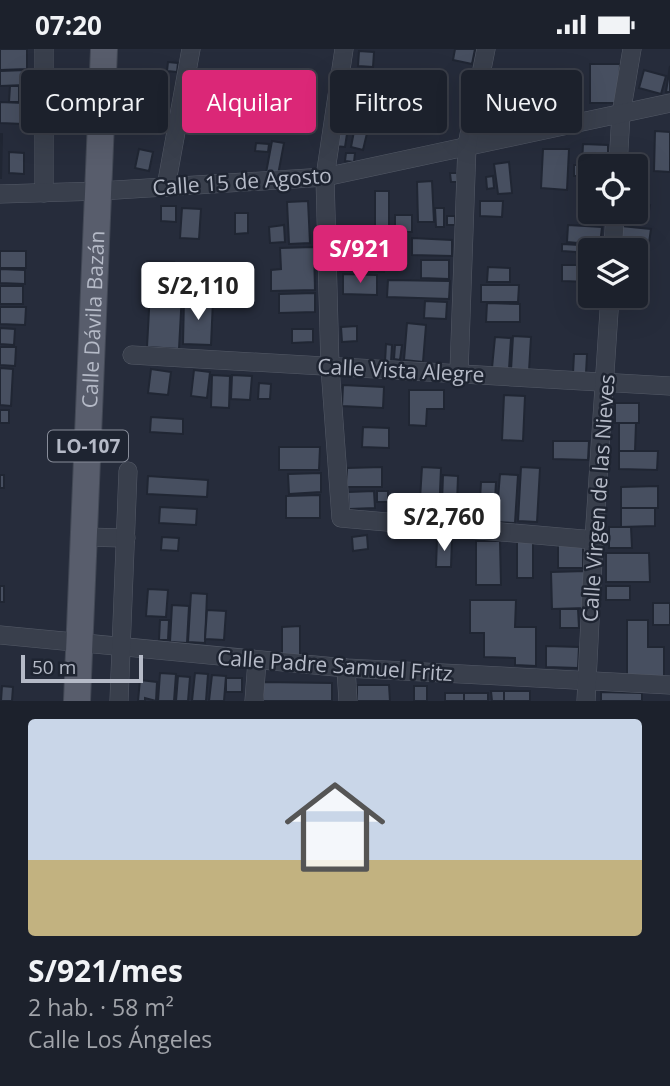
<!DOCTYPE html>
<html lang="es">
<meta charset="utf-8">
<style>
:root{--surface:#1c212c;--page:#252934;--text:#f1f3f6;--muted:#a0a3a9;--line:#3a3e48;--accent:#db2777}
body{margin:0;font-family:"Open Sans",sans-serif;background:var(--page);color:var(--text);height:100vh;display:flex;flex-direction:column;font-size:26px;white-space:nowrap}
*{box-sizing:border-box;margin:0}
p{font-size:23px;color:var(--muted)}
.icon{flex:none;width:38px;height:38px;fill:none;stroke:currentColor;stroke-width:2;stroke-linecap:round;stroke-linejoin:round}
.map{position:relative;height:652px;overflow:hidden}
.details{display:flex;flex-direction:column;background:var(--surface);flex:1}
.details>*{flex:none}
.banner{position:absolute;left:21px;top:21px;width:628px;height:63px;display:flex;gap:14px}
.tools{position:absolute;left:578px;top:105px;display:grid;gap:14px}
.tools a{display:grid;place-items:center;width:70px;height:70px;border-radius:7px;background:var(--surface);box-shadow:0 7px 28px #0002,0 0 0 2px var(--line);font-size:35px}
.scale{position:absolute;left:21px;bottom:18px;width:122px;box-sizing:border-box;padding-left:7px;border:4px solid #b5bac7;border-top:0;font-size:19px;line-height:24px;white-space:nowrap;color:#b5bac7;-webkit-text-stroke:5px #1e2431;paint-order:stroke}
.price{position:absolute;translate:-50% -60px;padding:0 16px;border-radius:7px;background:#fff;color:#222;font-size:23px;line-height:46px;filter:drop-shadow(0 2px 4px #0008)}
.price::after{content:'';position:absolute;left:50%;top:42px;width:21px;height:16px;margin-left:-10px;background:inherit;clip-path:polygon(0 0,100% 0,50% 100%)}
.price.on{background:var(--accent);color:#fff}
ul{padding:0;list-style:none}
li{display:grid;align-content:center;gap:14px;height:371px;padding:0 28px}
li span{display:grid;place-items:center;height:217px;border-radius:7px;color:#555}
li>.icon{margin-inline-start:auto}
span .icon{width:126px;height:126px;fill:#fffc;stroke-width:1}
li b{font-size:30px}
.pill{padding:0 24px;border-radius:7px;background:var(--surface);box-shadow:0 7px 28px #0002,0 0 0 2px var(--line);font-size:24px;line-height:63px}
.pill.on{background:var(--accent);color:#fff}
.status{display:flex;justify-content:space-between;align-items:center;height:49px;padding:0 35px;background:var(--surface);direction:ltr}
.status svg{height:19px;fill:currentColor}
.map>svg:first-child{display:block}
</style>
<div class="status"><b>07:20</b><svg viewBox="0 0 49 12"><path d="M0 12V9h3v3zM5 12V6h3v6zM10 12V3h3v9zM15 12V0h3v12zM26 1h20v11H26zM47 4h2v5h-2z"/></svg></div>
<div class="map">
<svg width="670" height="652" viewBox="0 0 670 652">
<rect width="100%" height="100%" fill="#262c3b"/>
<g fill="#474f60" stroke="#202633" stroke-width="2">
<path d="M 0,0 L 27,0 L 27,20 L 0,21 Z"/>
<path d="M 455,0 L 475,0 L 472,15 L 453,11 Z"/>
<path d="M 359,2 L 374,3 L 373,18 L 358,17 Z"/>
<path d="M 168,13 L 178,14 L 177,23 L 167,22 Z"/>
<path d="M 590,15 L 620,15 L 619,54 L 590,54 Z"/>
<path d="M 670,17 L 670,43 L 666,43 Z"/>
<path d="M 26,21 L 26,36 L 0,37 L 0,22 Z"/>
<path d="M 644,21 L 666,27 L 661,45 L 639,39 Z"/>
<path d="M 291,33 L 314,36 L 313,51 L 290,48 Z"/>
<path d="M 10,37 L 19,37 L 19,53 L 9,53 Z"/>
<path d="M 345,49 L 367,53 L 364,68 L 342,65 Z"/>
<path d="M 0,53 L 24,54 L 23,75 L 0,74 Z"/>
<path d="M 338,70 L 349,72 L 345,98 L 334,97 Z"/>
<path d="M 355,77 L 368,80 L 363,101 L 351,98 Z"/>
<path d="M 655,82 L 670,83 L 670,123 L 654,122 Z"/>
<path d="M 0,85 L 2,85 L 1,129 L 0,129 Z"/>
<path d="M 272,92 L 284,94 L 278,126 L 266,124 Z"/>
<path d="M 256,94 L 269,95 L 268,103 L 255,102 Z"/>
<path d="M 583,95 L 608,96 L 608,117 L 590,117 L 590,137 L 581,136 Z"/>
<path d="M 139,100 L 153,103 L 149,122 L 135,119 Z"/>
<path d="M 543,100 L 569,100 L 567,141 L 541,139 Z"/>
<path d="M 9,103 L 24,104 L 24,125 L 9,124 Z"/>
<path d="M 346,104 L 355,104 L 354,113 L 345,112 Z"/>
<path d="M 509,113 L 512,144 L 498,145 L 494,115 Z"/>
<path d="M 574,116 L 580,116 L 579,127 L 574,127 Z"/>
<path d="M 450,124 L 457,124 L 457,133 L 451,133 Z"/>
<path d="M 493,127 L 494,139 L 487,140 L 486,128 Z"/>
<path d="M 432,132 L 434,173 L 418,173 L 417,133 Z"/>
<rect x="375" y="142" width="14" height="44"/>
<path d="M 308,152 L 310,194 L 289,195 L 287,153 Z"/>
<path d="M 480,152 L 503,152 L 502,168 L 480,167 Z"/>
<path d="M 635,153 L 650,156 L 648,168 L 624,164 L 635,163 Z"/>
<path d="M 161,157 L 176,157 L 176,173 L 161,172 Z"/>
<path d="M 182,159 L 201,160 L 199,190 L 180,189 Z"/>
<path d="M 435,159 L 444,159 L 444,178 L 436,178 Z"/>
<path d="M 235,164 L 248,164 L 248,184 L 235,185 Z"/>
<rect x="395" y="166" width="17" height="17"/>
<rect x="447" y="167" width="8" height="9"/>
<path d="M 284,176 L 285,193 L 270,194 L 269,178 Z"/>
<path d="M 568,176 L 602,178 L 600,196 L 567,193 Z"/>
<path d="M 621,177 L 651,180 L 648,201 L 618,198 Z"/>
<path d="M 412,189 L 452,191 L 452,207 L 412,206 Z"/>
<path d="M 562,195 L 598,197 L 598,201 L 590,201 L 590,207 L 577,206 L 576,203 L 562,202 Z"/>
<path d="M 314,198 L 315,241 L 271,242 L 271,221 L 281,220 L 280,199 Z"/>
<rect x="0" y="202" width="26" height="17"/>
<path d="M 340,204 L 384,206 L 384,223 L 340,222 Z"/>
<path d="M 421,211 L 449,211 L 449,230 L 421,229 Z"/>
<path d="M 147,212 L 174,213 L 173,241 L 146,240 Z"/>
<path d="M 562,216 L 590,216 L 590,233 L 562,232 Z"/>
<path d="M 488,218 L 510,219 L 510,233 L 487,233 Z"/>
<path d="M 0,220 L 25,221 L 25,235 L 0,234 Z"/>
<path d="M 343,225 L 377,226 L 377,246 L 343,245 Z"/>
<path d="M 388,231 L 450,232 L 449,250 L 387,248 Z"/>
<path d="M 481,236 L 519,236 L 518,253 L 481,253 Z"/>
<rect x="0" y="237" width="23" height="18"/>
<path d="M 150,243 L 182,244 L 179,300 L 147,298 Z"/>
<path d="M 315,244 L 315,263 L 279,264 L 279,245 Z"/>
<path d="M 184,250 L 213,251 L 211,296 L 183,295 Z"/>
<path d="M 425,252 L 447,253 L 446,270 L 424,269 Z"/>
<path d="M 487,254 L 520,255 L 520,273 L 486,273 Z"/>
<path d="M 0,258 L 26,258 L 25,276 L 0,275 Z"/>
<path d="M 407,274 L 426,276 L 423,313 L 404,311 Z"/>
<path d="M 357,277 L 357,292 L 342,293 L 341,278 Z"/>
<path d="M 0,279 L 15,280 L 14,296 L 0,295 Z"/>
<path d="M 292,280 L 313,280 L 313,293 L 292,294 Z"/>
<path d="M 513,287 L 531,288 L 529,322 L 511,321 Z"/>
<path d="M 495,288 L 511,289 L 509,320 L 492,319 Z"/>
<path d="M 386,295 L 392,296 L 391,313 L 385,313 Z"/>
<path d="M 395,296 L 402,296 L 400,311 L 394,310 Z"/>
<path d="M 0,298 L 16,298 L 15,317 L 0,316 Z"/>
<path d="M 574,305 L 587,305 L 586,324 L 573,324 Z"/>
<path d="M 0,319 L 13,320 L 11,357 L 0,356 Z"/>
<path d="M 151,320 L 171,323 L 168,346 L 148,344 Z"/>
<path d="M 194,321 L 210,323 L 207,349 L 191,347 Z"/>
<path d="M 212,326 L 230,327 L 229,359 L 211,358 Z"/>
<path d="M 232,326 L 252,327 L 250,351 L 231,350 Z"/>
<path d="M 259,334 L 271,335 L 270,350 L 258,350 Z"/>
<path d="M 343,336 L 384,338 L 383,359 L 342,357 Z"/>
<path d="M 409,341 L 444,341 L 444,360 L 427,360 L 426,377 L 409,376 Z"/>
<path d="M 504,346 L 525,347 L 523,392 L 502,391 Z"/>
<rect x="615" y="354" width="24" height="20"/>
<rect x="0" y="361" width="9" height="13"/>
<path d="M 151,368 L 183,370 L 183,385 L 150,383 Z"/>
<path d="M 619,374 L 636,374 L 635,402 L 619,402 Z"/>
<path d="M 363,378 L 389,379 L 389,399 L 362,398 Z"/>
<path d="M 553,392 L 589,392 L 588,411 L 553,410 Z"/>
<path d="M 279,398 L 320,398 L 319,421 L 279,421 Z"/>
<path d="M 619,402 L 658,402 L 657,421 L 619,420 Z"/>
<path d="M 382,418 L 382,438 L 347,438 L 347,419 Z"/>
<path d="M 422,418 L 441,419 L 439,467 L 419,466 Z"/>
<path d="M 521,418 L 540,419 L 537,473 L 518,472 Z"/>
<path d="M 321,424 L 321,443 L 289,445 L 288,425 Z"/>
<path d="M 500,425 L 518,426 L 515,474 L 496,473 Z"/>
<rect x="0" y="426" width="4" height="13"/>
<path d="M 443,426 L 458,427 L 457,454 L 442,454 Z"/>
<path d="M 148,427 L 208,431 L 207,448 L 147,445 Z"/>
<path d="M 481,433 L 496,433 L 494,469 L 479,468 Z"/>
<path d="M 658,437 L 658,459 L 621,459 L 621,438 Z"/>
<path d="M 374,442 L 375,459 L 349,460 L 348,443 Z"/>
<rect x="377" y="442" width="11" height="11"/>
<path d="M 320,446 L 320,469 L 286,469 L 286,447 Z"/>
<path d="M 160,458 L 197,460 L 196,476 L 159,474 Z"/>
<path d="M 621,459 L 655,459 L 655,477 L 621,478 Z"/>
<path d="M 609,478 L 631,478 L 632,499 L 609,499 Z"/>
<path d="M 367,486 L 368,500 L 353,502 L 352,488 Z"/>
<path d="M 162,488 L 179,489 L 178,502 L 161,501 Z"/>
<path d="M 437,490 L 452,490 L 451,518 L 436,518 Z"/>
<path d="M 476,492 L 500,492 L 501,536 L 476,536 Z"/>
<rect x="517" y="493" width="16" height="36"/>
<path d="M 558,493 L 583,494 L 583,519 L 558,519 Z"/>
<path d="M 606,504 L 649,504 L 650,533 L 606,533 Z"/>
<path d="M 586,522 L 587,559 L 552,560 L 551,523 Z"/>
<rect x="0" y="537" width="4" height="16"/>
<rect x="606" y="537" width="24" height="14"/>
<path d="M 148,540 L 168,541 L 166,568 L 146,567 Z"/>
<path d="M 191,544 L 207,545 L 205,594 L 188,593 Z"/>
<path d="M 470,551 L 516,551 L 515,578 L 536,578 L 536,617 L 515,616 L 515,609 L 484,608 L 484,584 L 470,584 Z"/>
<rect x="653" y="554" width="17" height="22"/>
<path d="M 172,556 L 189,557 L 187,594 L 170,593 Z"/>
<path d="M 560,560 L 578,560 L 579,579 L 560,579 Z"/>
<path d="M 207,561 L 226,562 L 224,591 L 205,590 Z"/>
<path d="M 160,571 L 169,571 L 168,591 L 159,591 Z"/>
<path d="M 627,571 L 648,571 L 648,598 L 664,598 L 664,628 L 627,628 Z"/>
<path d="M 300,577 L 300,606 L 282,607 L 282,578 Z"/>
<path d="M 546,597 L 579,598 L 578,619 L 546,618 Z"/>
<path d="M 160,624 L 176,625 L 174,652 L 158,652 Z"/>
<path d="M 195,624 L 208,625 L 206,652 L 192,652 Z"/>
<path d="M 212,626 L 226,627 L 224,652 L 209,652 Z"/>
<path d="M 178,627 L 190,628 L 188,652 L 176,652 Z"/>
<rect x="226" y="629" width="16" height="14"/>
<path d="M 140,631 L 157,633 L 156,652 L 145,649 L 145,652 L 138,652 Z"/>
<path d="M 263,633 L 332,634 L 332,652 L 263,652 Z"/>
<path d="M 357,636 L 389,636 L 390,652 L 357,652 Z"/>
<path d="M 2,637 L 13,638 L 12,652 L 1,652 Z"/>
<rect x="414" y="637" width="13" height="15"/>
<path d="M 491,642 L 504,642 L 504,652 L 492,652 Z"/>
<rect x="504" y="642" width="26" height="10"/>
<path d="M 601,643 L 642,644 L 642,652 L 601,652 Z"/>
<rect x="445" y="644" width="19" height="8"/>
<rect x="464" y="644" width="24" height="8"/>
</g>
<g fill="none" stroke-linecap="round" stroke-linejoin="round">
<defs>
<g id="minor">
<path d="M 44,0 L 44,144"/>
<path d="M 344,0 L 325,128 L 330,318 L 341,469 L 594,491"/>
<path d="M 618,117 L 621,65 L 632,0"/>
<path d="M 166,138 L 191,0"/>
<path d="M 0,145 L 100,142 L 325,128 L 670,54"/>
<path d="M 613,201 L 615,163"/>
<path d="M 132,306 L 670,337"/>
<path d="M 459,323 L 467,96 L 486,0"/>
<path d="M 84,488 L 126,489"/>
<path d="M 0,586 L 346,619 L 670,636"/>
<path d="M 346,619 L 348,652"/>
<path d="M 119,652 L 128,422"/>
<path d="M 254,652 L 257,612"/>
<path d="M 586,652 L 594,491 L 610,247"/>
</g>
<g id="primary">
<path id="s1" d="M 77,652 L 104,0"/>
</g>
</defs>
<use href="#minor" stroke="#545a67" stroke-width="19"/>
<use href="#primary" stroke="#424855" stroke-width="28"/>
<use href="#minor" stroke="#393f4c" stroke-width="18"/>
<use href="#primary" stroke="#585d6c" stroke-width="26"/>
</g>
<g text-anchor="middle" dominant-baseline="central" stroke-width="5" stroke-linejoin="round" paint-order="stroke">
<rect fill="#1e2431" stroke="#888d9a" stroke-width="2" x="48" y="381.5" width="80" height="31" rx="5"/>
<g font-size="19" font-weight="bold" fill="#b5bac7">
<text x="88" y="397">LO-107</text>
</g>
<g font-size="21" fill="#b5bac7" stroke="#1e2431">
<text transform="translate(242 132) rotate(-4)">Calle 15 de Agosto</text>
<text stroke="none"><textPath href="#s1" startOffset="382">Calle Dávila Bazán</textPath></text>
<text transform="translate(401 321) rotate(3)">Calle Vista Alegre</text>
<text transform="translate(598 449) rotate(-86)">Calle Virgen de las Nieves</text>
<text transform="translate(335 616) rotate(4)">Calle Padre Samuel Fritz</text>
</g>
</g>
</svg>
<div class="tools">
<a><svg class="icon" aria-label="locate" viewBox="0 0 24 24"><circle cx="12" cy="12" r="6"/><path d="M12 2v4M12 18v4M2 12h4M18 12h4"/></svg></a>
<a><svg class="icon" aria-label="layers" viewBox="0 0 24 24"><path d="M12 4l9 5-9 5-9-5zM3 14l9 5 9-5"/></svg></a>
</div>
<div class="scale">50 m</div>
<b class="price on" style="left:360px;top:236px">S/921</b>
<b class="price" style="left:198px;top:273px">S/2,110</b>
<b class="price" style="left:444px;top:504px">S/2,760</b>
<div class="banner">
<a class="pill">Comprar</a>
<a class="pill on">Alquilar</a>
<a class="pill">Filtros</a>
<a class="pill">Nuevo</a>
</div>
</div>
<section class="details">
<ul>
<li><span style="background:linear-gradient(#c9d6e8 65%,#c2b280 0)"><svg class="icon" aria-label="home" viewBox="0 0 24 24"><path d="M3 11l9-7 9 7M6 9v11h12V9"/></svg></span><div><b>S/921/mes</b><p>2 hab. · 58 m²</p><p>Calle Los Ángeles</p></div></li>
</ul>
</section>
